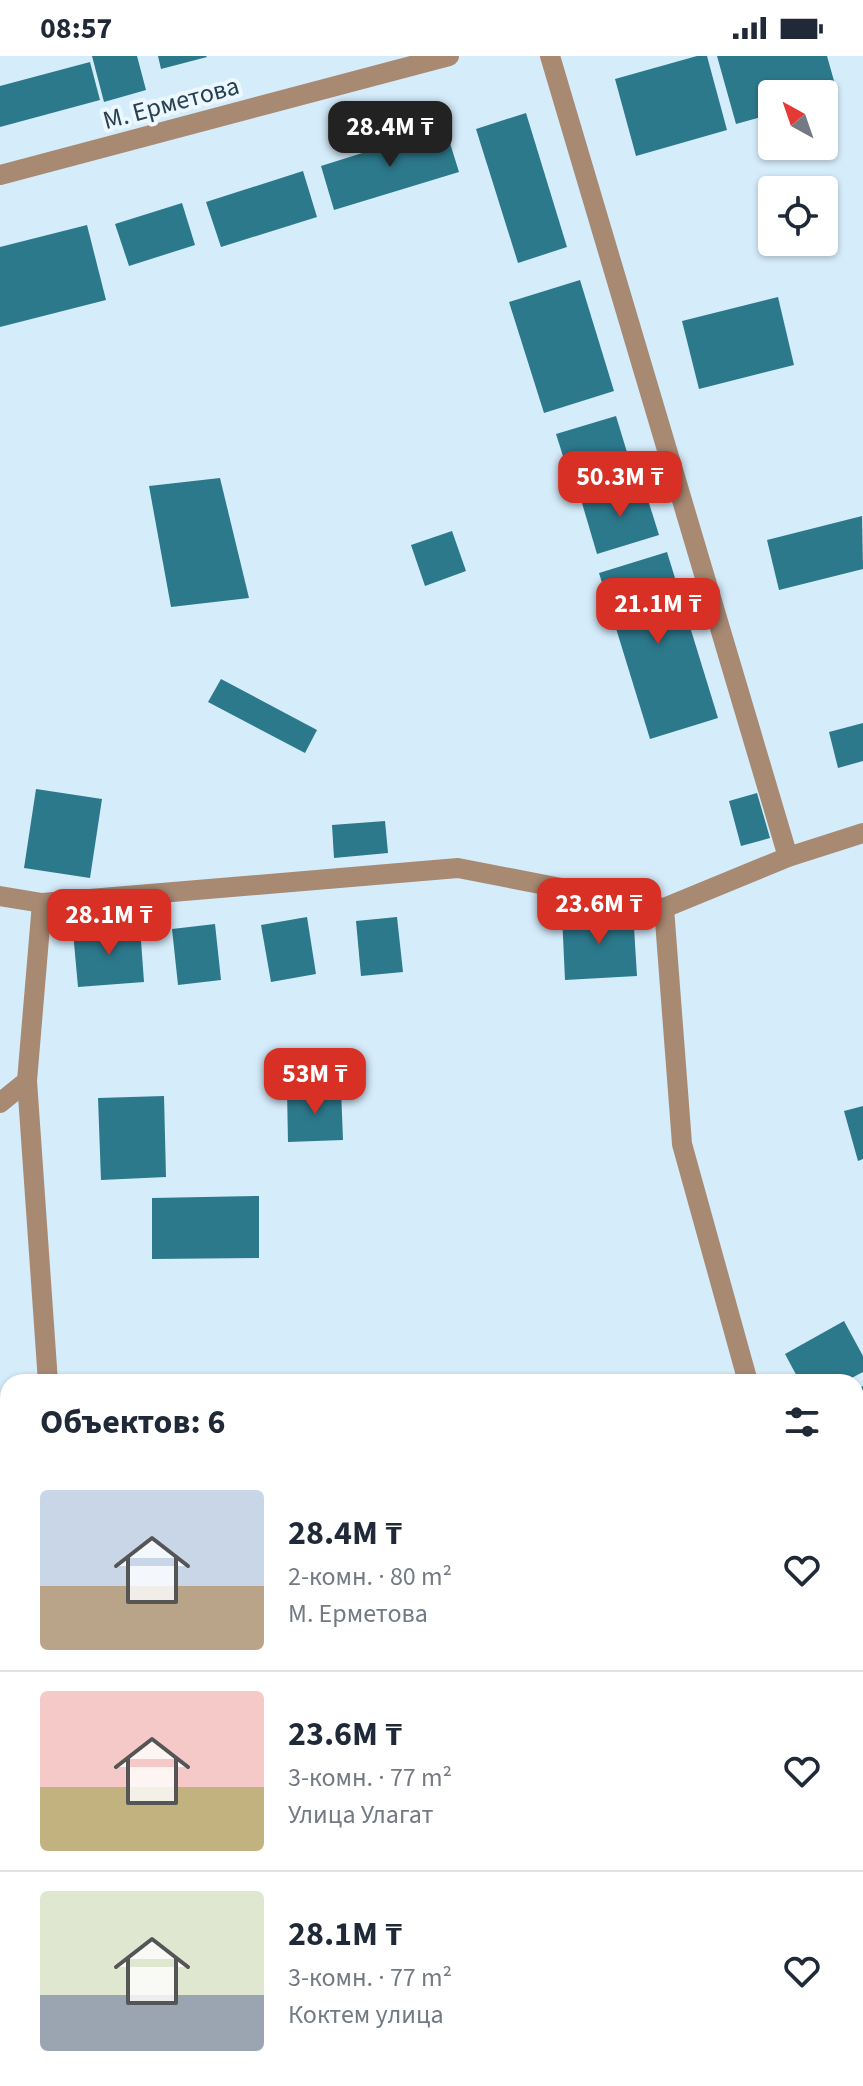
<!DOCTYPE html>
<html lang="ru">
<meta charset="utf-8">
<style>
:root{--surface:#fff;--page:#f2f2f3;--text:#1f2937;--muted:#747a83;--line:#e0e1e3;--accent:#d93025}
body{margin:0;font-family:"Source Sans 3",sans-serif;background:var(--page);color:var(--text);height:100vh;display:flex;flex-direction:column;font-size:30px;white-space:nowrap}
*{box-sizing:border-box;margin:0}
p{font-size:26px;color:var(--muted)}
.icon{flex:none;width:44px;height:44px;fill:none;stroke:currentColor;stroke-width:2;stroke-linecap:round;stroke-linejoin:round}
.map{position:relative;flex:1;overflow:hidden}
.details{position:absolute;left:0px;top:1318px;width:864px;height:712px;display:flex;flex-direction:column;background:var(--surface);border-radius:24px 24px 0 0;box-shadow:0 2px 6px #0004}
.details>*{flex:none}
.needle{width:52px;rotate:320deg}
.controls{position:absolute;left:758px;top:24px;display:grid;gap:16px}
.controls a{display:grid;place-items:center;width:80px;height:80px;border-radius:8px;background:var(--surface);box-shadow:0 2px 6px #0004;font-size:40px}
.price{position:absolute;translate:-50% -68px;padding:0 18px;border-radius:16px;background:var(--accent);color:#fff;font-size:26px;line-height:52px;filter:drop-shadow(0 2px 4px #0008)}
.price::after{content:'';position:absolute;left:50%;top:48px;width:24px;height:18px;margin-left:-12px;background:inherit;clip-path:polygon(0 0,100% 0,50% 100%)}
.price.selected{background:#222;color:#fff}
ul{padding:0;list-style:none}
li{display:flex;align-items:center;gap:24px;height:200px;padding:0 40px}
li+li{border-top:2px solid var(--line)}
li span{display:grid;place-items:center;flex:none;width:224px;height:160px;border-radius:8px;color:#555}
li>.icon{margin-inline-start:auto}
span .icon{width:96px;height:96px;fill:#fffc;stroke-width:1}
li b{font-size:34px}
h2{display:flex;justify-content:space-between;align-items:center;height:96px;padding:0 40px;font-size:34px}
.status{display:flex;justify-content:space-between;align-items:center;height:56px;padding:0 40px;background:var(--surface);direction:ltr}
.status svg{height:22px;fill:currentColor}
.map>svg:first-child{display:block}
</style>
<div class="status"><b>08:57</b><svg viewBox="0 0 49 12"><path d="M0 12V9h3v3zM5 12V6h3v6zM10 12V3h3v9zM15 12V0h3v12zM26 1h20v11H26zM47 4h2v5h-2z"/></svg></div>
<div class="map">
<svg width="863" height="2030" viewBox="0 0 863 2030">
<rect width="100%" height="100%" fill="#d5ecfb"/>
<g fill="#2c798c">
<path d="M 92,0 L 137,0 L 146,34 L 104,46 Z"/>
<path d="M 158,0 L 206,0 L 207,1 L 161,13 Z"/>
<path d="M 697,0 L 707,0 L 727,74 L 636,100 L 615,23 Z"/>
<path d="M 717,0 L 827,0 L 838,39 L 824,43 L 824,38 L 772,38 L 772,58 L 736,68 Z"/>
<path d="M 90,6 L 100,44 L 0,71 L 0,30 Z"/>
<path d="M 526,57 L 567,191 L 518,207 L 476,73 Z"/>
<path d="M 445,71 L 459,116 L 334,154 L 321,110 Z"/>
<path d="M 303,115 L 317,161 L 221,191 L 206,146 Z"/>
<path d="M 182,147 L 195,189 L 129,210 L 115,168 Z"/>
<path d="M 87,169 L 106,244 L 0,271 L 0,191 Z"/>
<path d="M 580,224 L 614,335 L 544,357 L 509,246 Z"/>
<path d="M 778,241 L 794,309 L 699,333 L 682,265 Z"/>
<path d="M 616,360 L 633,416 L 574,435 L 556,378 Z"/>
<path d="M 220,422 L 249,542 L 171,551 L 149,430 Z"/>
<path d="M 643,428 L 659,479 L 597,498 L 582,447 Z"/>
<path d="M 862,460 L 863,513 L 779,534 L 767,484 Z"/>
<path d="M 452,475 L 466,515 L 425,530 L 411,489 Z"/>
<path d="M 667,496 L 718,662 L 650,683 L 599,517 Z"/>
<path d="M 221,623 L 317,674 L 305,697 L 208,646 Z"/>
<path d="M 863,667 L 863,705 L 838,712 L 829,676 Z"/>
<path d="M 36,733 L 102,743 L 90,822 L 24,812 Z"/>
<path d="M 757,737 L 770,782 L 741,790 L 729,745 Z"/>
<path d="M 385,765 L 388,797 L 334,802 L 332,769 Z"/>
<path d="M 633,855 L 637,920 L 565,924 L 562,859 Z"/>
<path d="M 307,861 L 316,918 L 271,926 L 261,869 Z"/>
<path d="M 397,861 L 403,916 L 361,920 L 356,865 Z"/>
<path d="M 215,868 L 221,924 L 178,929 L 172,873 Z"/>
<path d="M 140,871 L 144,926 L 78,931 L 73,876 Z"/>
<path d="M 341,1033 L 343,1084 L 288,1086 L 287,1035 Z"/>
<path d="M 164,1040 L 166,1121 L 101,1124 L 98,1042 Z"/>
<path d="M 863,1050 L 863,1103 L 858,1105 L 844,1055 Z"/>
<path d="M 259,1140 L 259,1202 L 152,1203 L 152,1142 Z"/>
<path d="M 844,1265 L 863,1300 L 863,1316 L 844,1326 L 800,1326 L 785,1298 Z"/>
<path d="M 863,1330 L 863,1391 L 856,1396 L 856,1334 Z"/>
<path d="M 0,1394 L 8,1405 L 8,1436 L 0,1442 Z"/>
<path d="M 863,1939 L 863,2030 L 834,2030 L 826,2022 L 856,2022 L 856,1946 Z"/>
<path d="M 722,2022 L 799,2022 L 810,2030 L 733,2030 Z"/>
</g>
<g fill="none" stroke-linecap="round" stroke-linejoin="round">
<g stroke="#a88972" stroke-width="20">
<path d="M 550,0 L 788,801"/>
<path d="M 0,119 L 449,0"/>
<path d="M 0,840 L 42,847 L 458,812 L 664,852 L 788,801 L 863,777"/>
<path d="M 664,852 L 682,1088 L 748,1326"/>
<path d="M 27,1025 L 48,1326"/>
<path d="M 0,1047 L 27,1025 L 42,847"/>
<path d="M 856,1442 L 863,1447"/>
<path d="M 0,1497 L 8,1489"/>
<path d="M 856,1804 L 863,1796"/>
<path d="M 551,2030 L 553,2022"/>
</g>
</g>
<g text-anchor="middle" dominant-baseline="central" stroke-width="8" stroke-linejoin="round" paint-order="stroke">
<g font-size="26" fill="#28404f" stroke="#ecf7ff">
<text transform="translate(171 47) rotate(-15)">М. Ерметова</text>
</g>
</g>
</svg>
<div class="controls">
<a><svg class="needle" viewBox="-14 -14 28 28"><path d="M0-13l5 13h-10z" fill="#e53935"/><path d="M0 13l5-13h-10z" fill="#747a83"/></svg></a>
<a><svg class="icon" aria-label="locate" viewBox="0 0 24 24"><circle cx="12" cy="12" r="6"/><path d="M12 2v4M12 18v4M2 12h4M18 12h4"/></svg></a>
</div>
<b class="price selected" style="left:390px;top:113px">28.4M ₸</b>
<b class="price" style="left:620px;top:463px">50.3M ₸</b>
<b class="price" style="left:658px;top:590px">21.1M ₸</b>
<b class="price" style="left:599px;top:890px">23.6M ₸</b>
<b class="price" style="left:109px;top:901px">28.1M ₸</b>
<b class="price" style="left:315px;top:1060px">53M ₸</b>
<section class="details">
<h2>Объектов: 6<svg class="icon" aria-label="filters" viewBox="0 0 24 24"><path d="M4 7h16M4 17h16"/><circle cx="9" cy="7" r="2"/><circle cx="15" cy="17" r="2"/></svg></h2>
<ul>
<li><span style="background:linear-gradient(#c9d6e8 60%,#b9a48a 0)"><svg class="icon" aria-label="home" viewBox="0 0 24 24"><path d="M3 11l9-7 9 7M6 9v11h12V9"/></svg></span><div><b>28.4M ₸</b><p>2-комн. · 80 m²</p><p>М. Ерметова</p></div><svg class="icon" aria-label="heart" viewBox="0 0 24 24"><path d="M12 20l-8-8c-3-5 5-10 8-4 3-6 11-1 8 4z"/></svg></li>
<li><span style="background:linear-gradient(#f6c9c9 60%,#c2b280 0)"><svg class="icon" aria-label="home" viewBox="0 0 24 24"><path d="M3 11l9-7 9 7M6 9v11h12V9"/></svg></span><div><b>23.6M ₸</b><p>3-комн. · 77 m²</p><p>Улица Улагат</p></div><svg class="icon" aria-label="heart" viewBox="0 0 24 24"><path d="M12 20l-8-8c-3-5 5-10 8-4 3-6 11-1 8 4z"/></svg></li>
<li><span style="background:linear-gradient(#dfe7d0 65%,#9aa5b1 0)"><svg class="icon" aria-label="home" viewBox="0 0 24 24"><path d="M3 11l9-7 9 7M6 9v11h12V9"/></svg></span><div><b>28.1M ₸</b><p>3-комн. · 77 m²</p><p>Коктем улица</p></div><svg class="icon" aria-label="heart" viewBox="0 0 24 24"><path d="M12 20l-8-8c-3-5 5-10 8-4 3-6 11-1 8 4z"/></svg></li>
</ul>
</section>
</div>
